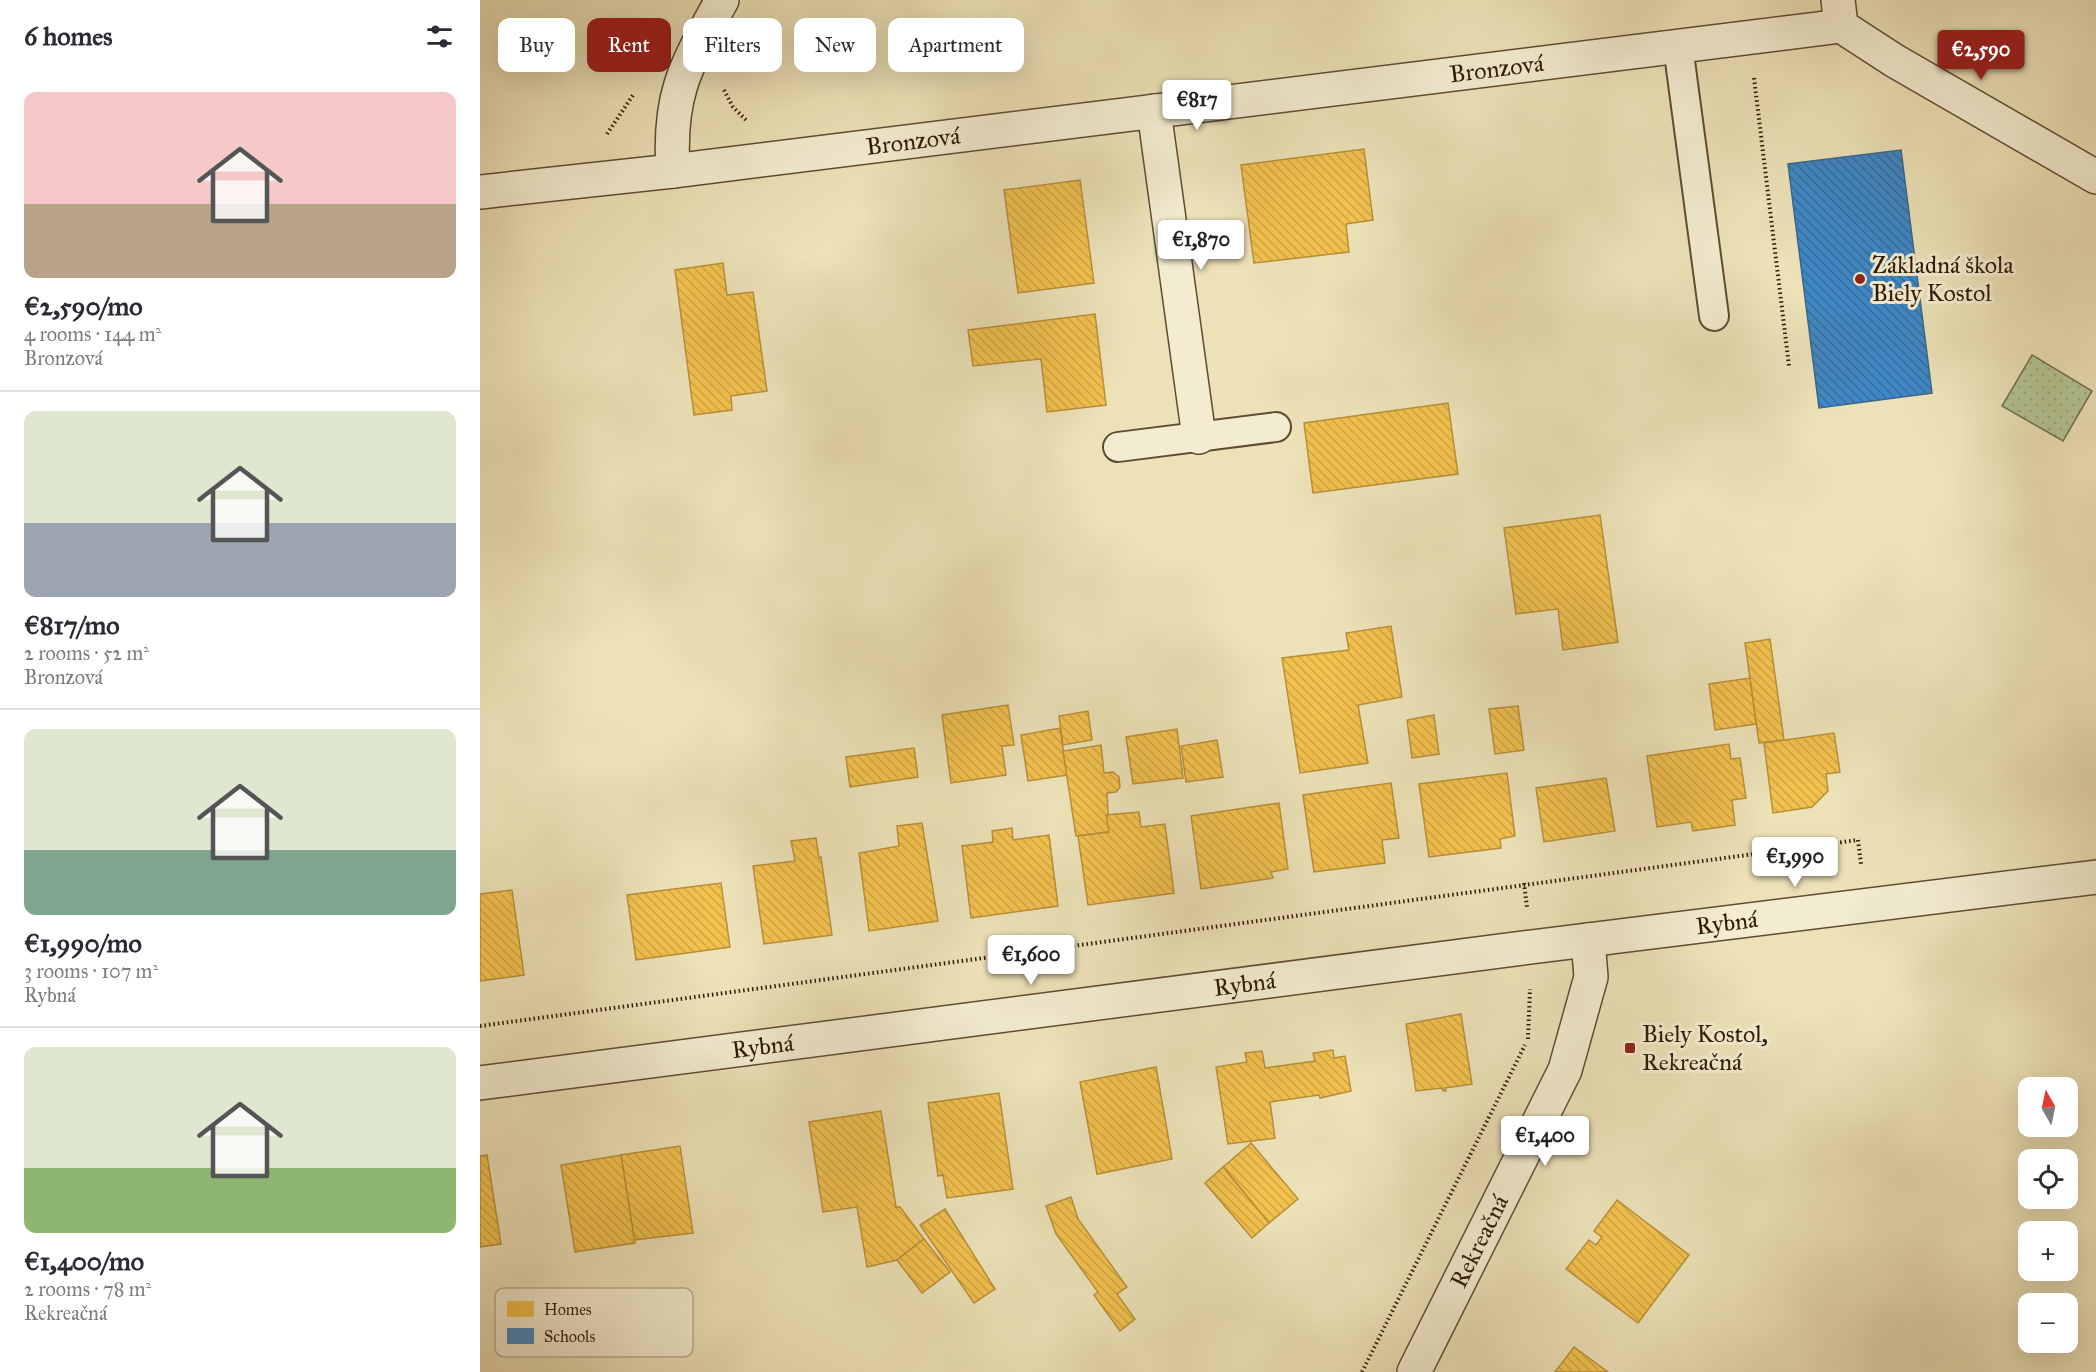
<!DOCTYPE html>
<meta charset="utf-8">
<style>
:root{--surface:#fff;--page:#f2f2f3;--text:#2b2b33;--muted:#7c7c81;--line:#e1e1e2;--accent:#8f2418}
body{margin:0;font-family:"IM FELL Great Primer",serif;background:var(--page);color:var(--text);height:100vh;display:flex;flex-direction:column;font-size:22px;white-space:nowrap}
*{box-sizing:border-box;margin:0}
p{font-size:20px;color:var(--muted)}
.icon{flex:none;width:33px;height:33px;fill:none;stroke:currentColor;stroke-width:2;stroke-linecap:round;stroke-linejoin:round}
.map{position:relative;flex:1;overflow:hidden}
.panel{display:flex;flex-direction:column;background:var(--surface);width:480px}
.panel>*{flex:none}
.guide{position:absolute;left:18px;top:18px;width:570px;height:54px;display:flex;gap:12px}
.needle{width:39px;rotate:351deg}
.controls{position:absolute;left:1538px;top:1077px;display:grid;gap:12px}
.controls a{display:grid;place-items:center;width:60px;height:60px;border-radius:12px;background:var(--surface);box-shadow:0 6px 24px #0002;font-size:30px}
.price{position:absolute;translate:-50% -51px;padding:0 14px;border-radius:6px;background:#fff;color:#222;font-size:20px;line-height:39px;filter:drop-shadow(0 2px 3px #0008)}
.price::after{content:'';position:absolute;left:50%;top:36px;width:18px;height:14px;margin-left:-9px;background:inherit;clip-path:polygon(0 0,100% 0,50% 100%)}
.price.selected{background:var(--accent);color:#fff}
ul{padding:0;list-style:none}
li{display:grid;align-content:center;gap:12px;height:318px;padding:0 24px}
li+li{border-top:2px solid var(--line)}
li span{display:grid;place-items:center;height:186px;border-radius:12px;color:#555}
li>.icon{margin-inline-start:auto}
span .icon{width:108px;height:108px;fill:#fffc;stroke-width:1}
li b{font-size:26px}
h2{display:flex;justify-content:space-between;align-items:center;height:72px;padding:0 24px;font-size:26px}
.chip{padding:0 21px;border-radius:12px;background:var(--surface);box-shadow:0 6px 24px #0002;font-size:21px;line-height:54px}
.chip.selected{background:var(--accent);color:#fff}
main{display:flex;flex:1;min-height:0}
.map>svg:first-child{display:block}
</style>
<main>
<section class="panel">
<h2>6 homes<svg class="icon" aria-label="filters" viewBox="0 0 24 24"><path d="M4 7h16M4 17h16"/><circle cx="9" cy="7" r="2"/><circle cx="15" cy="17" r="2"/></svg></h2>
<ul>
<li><span style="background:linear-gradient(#f6c9c9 60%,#b9a48a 0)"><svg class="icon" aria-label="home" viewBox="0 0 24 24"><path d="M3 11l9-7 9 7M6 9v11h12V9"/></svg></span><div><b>€2,590/mo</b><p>4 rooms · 144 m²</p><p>Bronzová</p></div></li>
<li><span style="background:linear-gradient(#dfe7d0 60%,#9aa5b1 0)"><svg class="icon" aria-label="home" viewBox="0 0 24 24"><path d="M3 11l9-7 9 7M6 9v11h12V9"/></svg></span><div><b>€817/mo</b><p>2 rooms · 52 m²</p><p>Bronzová</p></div></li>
<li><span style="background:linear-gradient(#dfe7d0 65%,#7fa58c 0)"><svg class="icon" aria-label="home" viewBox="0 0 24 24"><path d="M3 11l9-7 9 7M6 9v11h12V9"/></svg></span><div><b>€1,990/mo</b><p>3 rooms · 107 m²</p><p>Rybná</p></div></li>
<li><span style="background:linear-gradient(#dfe7d0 65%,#8fb573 0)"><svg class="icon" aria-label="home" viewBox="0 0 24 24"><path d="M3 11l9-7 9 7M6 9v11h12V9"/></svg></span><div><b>€1,400/mo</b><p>2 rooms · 78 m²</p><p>Rekreačná</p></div></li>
</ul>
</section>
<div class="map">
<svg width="1616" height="1372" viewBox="0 0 1616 1372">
<defs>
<pattern id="grass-dots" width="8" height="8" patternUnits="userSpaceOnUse" patternTransform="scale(1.5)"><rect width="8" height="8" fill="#b3c492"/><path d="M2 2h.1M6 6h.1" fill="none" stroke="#9aa87c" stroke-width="1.8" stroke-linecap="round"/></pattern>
<pattern id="homes-back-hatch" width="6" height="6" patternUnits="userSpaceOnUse" patternTransform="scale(1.5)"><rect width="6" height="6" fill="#f2c14e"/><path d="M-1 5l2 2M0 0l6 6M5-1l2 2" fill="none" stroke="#d0a543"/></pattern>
<pattern id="schools-back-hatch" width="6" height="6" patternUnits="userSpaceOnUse" patternTransform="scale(1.5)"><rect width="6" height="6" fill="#3f88c5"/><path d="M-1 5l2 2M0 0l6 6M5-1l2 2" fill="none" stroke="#356e9e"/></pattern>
</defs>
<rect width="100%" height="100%" fill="#ece1b7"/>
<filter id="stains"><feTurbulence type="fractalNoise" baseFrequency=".00333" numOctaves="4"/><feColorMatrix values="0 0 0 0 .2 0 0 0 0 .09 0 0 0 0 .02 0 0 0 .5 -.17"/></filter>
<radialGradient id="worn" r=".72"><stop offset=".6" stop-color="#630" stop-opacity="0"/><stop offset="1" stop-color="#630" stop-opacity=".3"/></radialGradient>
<path fill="url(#grass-dots)" stroke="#716f4c" stroke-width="1.5" d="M 1552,355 L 1612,391 L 1583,441 L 1522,406 Z"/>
<g fill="url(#homes-back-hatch)" stroke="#b88f38" stroke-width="1.5">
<path d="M 884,149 L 893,220 L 866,224 L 869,252 L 774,263 L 761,165 Z"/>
<path d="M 600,180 L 614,283 L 538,293 L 524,190 Z"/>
<path d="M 243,263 L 247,295 L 273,292 L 287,391 L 251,396 L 252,410 L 214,415 L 195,270 Z"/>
<path d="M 615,314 L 626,405 L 567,412 L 561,359 L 493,366 L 488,330 Z"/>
<path d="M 968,403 L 978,474 L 833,493 L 824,423 Z"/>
<path d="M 1120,515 L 1138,642 L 1083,650 L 1078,609 L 1036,614 L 1024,528 Z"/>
<path d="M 911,626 L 922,697 L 878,705 L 888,763 L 820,773 L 802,658 L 869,650 L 866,633 Z"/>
<path d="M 1290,639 L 1304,740 L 1279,743 L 1265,643 Z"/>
<path d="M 1270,678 L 1276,724 L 1235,730 L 1229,684 Z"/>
<path d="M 528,705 L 534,745 L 522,746 L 526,775 L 471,783 L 462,715 Z"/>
<path d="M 1038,706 L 1044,750 L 1015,754 L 1009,709 Z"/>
<path d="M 608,711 L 612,740 L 583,745 L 579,716 Z"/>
<path d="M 954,715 L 959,754 L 932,758 L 927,720 Z"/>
<path d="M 580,728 L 587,775 L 548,781 L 541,735 Z"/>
<path d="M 697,729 L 703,778 L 653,784 L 646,737 Z"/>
<path d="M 1354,733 L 1360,772 L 1346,774 L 1348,791 L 1332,807 L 1293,813 L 1284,743 Z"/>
<path d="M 737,740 L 743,777 L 706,782 L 701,746 Z"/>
<path d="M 1249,744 L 1251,759 L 1260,758 L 1266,798 L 1252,800 L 1255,825 L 1213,831 L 1211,822 L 1177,827 L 1167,756 Z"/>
<path d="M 621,745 L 624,773 L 633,772 L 639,777 L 640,787 L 636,792 L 627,793 L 629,832 L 596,836 L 583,751 Z"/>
<path d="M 434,748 L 438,777 L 370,787 L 366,757 Z"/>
<path d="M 1027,773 L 1035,836 L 1020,839 L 1021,848 L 949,857 L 939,784 Z"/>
<path d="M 1126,778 L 1135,831 L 1064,842 L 1056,788 Z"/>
<path d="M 911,783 L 919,838 L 902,840 L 905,863 L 834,872 L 823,795 Z"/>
<path d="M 799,803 L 808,869 L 791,872 L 793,878 L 721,889 L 711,816 Z"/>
<path d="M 659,812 L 661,827 L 685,824 L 694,893 L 608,905 L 598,836 L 629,832 L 626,815 Z"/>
<path d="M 442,823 L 458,921 L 389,931 L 379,853 L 419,846 L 417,826 Z"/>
<path d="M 532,828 L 533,840 L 569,835 L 578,906 L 491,918 L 482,846 L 513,842 L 512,831 Z"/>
<path d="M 336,838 L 339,858 L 341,857 L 352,935 L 284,944 L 273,866 L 315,861 L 311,841 Z"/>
<path d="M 241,883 L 250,947 L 156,960 L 147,895 Z"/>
<path d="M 32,890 L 44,975 L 0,981 L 0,894 Z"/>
<path d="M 981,1014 L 992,1084 L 965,1088 L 966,1091 L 963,1091 L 962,1088 L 936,1091 L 926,1024 Z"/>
<path d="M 853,1050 L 854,1058 L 865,1056 L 871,1091 L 840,1098 L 839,1095 L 790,1102 L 795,1138 L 748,1144 L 736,1067 L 767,1062 L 765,1053 L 782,1051 L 785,1068 L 835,1061 L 833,1053 Z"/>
<path d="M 676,1067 L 692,1159 L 617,1174 L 600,1082 Z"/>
<path d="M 519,1093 L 533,1189 L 467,1198 L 463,1175 L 458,1176 L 448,1103 Z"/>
<path d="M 401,1111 L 416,1207 L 420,1207 L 444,1239 L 417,1260 L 387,1267 L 377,1207 L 343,1212 L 329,1122 Z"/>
<path d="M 771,1143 L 818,1199 L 789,1223 L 743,1167 Z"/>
<path d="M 200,1146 L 213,1233 L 154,1240 L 141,1155 Z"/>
<path d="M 7,1155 L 21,1244 L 0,1247 L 0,1156 Z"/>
<path d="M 141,1155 L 155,1243 L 95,1252 L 81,1165 Z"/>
<path d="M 743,1167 L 789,1223 L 772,1238 L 725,1183 Z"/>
<path d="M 591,1197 L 598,1219 L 647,1287 L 637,1294 L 655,1319 L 640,1331 L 614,1295 L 618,1292 L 576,1234 L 566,1206 Z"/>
<path d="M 1137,1200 L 1209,1255 L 1158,1323 L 1086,1269 L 1109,1240 L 1116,1245 L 1122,1237 L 1114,1231 Z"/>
<path d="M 465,1209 L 515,1289 L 494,1303 L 440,1225 Z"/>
<path d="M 444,1239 L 470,1272 L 442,1293 L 417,1260 Z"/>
<path d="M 1094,1347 L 1128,1372 L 1075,1372 Z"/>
</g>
<path fill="url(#schools-back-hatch)" stroke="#3a678c" stroke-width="1.5" d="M 1421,150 L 1452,393 L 1339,408 L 1308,164 Z"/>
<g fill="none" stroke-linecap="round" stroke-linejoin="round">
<defs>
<g id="service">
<path d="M 1198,46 L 1234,316"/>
<path d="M 638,447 L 796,427"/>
</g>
<g id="minor">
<path d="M 1361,26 L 1415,61 L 1616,177"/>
<path d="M 674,111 L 719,437"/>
<path d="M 193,171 C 188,93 206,66 242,0"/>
<path id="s1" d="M 0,192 L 193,171 L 1361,26 L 1358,0"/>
<path id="s2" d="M 0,1083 L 1051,947 L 1616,877"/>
<path id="s3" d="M 934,1372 L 1085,1070 L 1111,977 L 1108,940"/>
</g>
</defs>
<use href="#service" stroke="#5e4c32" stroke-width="32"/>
<use href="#minor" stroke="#5e4c32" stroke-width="36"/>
<g stroke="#2f1a06" stroke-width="4" stroke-dasharray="1.5 3" stroke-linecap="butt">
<path d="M 1274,78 L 1309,366"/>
<path d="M 244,90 L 253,107 L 266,120"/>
<path d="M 127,134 L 153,95"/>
<path d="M 1044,883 L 1047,907"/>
<path d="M 0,1026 L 1378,840 L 1381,864"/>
<path d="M 1048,1039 L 1050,989"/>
<path d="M 882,1372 L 1045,1045"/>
</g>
<use href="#service" stroke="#f3ecd0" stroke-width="28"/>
<use href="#minor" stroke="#f3ecd0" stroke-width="33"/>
</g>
<g fill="#8f2418" stroke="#f3ecd0" stroke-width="2">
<circle cx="1380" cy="279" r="6"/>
<rect x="1144" y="1042" width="12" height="12" rx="3"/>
</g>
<g text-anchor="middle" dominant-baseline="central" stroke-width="6" stroke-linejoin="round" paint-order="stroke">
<g font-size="24" fill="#2f1a06" stroke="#f3ecd0">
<text stroke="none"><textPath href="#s1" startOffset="1024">Bronzová</textPath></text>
<text stroke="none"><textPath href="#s1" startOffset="436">Bronzová</textPath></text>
<text stroke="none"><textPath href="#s2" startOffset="1257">Rybná</textPath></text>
<text stroke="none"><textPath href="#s2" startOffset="771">Rybná</textPath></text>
<text stroke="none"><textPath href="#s2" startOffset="285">Rybná</textPath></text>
<text stroke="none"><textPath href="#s3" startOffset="146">Rekreačná</textPath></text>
</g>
<g font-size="24" fill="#2f1a06" stroke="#f3ecd0" text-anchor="start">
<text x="1392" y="265">Základná škola<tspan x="1392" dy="28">Biely Kostol</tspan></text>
<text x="1162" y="1034">Biely Kostol,<tspan x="1162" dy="28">Rekreačná</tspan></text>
</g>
</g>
<rect x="15" y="1288" width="198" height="69" rx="9" fill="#f3ecd0" stroke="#b8ad93" stroke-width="1.5"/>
<rect x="27" y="1301" width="27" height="16" fill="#f2c14e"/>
<rect x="27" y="1328" width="27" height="16" fill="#3f88c5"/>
<g font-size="16" fill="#2f1a06">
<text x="64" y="1315">Homes</text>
<text x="64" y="1342">Schools</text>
</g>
<rect width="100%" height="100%" filter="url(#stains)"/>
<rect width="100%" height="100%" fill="url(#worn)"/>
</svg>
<div class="controls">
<a><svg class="needle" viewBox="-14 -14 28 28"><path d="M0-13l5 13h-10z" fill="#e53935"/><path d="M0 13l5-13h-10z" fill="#7c7c81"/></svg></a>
<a><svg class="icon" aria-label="locate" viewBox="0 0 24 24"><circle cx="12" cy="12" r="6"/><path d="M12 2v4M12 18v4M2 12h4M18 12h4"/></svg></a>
<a>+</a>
<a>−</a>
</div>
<b class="price selected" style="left:1501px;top:81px">€2,590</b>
<b class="price" style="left:717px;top:131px">€817</b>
<b class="price" style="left:721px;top:271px">€1,870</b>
<b class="price" style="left:1315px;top:888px">€1,990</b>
<b class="price" style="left:551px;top:986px">€1,600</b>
<b class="price" style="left:1065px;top:1167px">€1,400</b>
<div class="guide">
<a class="chip">Buy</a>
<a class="chip selected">Rent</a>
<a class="chip">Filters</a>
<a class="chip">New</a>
<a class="chip">Apartment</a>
</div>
</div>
</main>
